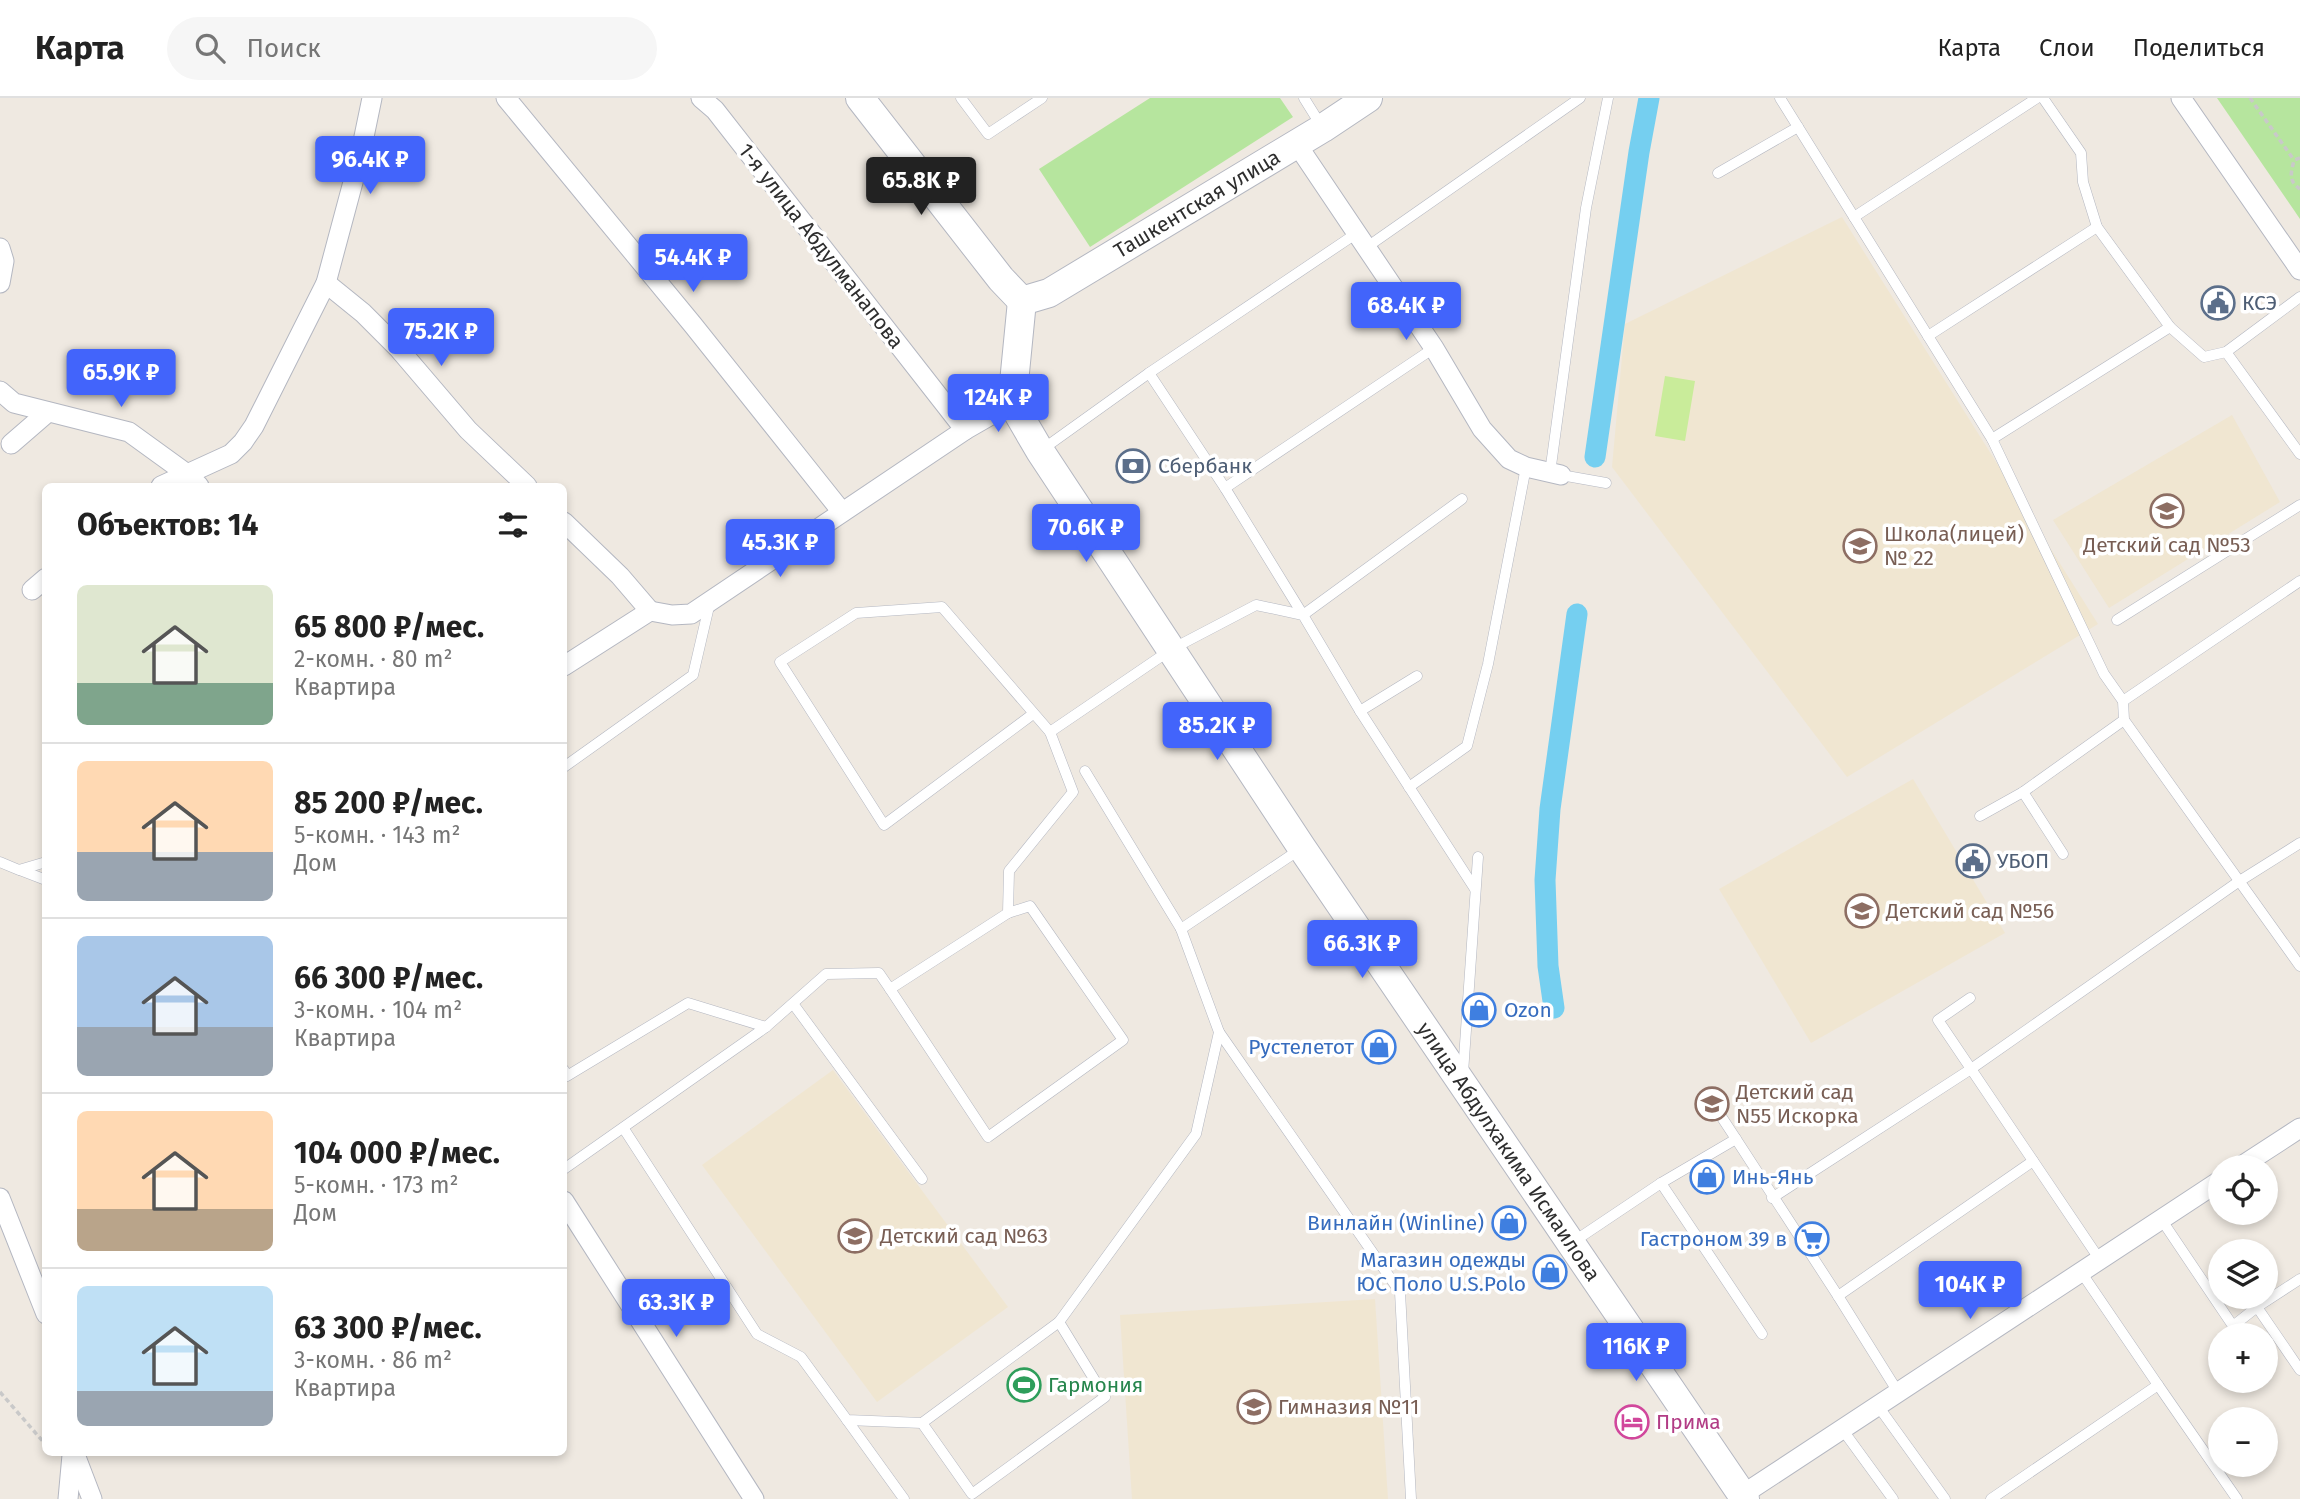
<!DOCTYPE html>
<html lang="ru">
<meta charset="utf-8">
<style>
:root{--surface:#fff;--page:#f6f6f6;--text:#222;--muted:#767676;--line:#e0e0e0;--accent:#4264fb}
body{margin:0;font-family:"Fira Sans",sans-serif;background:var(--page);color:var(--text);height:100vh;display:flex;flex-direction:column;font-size:26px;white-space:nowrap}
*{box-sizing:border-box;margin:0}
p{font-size:23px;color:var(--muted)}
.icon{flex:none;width:38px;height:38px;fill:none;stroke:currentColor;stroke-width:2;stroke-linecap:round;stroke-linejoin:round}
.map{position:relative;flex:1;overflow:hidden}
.details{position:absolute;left:42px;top:385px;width:525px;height:973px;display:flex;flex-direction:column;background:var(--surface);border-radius:10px;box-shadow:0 4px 10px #0003}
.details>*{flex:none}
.controls{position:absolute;left:2208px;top:1057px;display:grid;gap:14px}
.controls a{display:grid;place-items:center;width:70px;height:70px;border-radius:50%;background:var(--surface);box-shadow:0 4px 10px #0003;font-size:35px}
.price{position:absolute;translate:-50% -60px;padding:0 16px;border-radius:7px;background:var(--accent);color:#fff;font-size:23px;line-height:46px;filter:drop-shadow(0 2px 4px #0008)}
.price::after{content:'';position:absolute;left:50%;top:42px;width:21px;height:16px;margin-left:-10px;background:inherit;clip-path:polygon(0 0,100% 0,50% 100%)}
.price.selected{background:#222;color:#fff}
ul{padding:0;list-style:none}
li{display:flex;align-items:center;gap:21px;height:175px;padding:0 35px}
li+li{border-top:2px solid var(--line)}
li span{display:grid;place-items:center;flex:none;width:196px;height:140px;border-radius:10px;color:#555}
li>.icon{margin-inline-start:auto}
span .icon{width:84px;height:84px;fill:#fffc;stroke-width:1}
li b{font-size:30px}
h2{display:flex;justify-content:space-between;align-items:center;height:84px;padding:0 35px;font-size:30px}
header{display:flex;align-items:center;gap:42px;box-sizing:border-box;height:98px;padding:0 35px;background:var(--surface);border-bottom:2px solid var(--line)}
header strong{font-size:33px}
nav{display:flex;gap:38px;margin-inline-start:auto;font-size:24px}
.search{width:490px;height:63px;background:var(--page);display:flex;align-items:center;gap:18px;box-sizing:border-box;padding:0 24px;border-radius:38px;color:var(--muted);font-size:26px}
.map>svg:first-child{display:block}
</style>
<header>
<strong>Карта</strong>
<div class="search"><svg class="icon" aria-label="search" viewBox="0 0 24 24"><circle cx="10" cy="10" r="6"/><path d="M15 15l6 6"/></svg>Поиск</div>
<nav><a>Карта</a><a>Слои</a><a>Поделиться</a></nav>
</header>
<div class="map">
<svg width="2300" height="1401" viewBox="0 0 2300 1401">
<rect width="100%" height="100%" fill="#efe9e1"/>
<g fill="#f0e6d1">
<path d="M 1842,119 L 2098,526 L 1847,679 L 1612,369 L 1625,226 Z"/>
<path d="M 2232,317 L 2280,404 L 2109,510 L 2053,422 Z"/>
<path d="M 1913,681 L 2005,835 L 1811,945 L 1719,791 Z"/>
<path d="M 833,972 L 1008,1209 L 877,1304 L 702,1067 Z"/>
<path d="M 1375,1201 L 1388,1401 L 1132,1401 L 1120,1217 Z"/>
</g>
<g fill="#b6e59e">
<path d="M 1150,0 L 1280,0 L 1293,19 L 1090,149 L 1039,71 Z"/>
<path d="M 2217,0 L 2300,0 L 2300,121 Z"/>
</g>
<path fill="#c9ec9a" d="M 1665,278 L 1695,283 L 1685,343 L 1655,338 Z"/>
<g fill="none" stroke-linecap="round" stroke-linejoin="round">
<g stroke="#75cff0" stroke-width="21">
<path d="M 1595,359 L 1639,54 L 1649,0"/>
<path d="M 1554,910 L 1548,868 L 1545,782 L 1550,711 L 1577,516"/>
</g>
<defs>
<g id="lane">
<path d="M 961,0 L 988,36 L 1042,0"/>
<path d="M 1304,0 L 1322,29"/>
<path d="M 1780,0 L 1992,341 L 2104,576 L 2123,603 L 2124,622 L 2300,868"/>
<path d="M 2043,0 L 2081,55 L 2083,84 L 2097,129 L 2170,229"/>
<path d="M 1718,75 L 1798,29"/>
<path d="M 1854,119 L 2037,0"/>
<path d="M 1367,149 L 1580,0"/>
<path d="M 1928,238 L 2097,129"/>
<path d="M 2226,254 L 2300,356"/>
<path d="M 1149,275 L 1357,135"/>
<path d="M 1992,341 L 2170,229 L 2204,259 L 2226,254 L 2300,199"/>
<path d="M 1043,351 L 1149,275 L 1225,390 L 1434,250"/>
<path d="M 1550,375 L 1586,110 L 1608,0"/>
<path d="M 1561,377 L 1606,385"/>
<path d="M 1225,390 L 1303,517 L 1462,401"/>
<path d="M 2117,522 L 2300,407"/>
<path d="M 1417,578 L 1360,613 L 1475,791"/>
<path d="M 2123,603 L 2300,483"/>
<path d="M 1033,616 L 884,727 L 780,564 L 856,515 L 942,509 L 1050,634"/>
<path d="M 564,669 L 693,577 L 710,504"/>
<path d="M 1085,673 L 1181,831"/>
<path d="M 1409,689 L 1467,648 L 1488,566 L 1526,369"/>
<path d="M 2023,694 L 2063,756"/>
<path d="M 1980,718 L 2023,694 L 2124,622"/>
<path d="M 0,764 L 19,772 L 46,764"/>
<path d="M 20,772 L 46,782"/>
<path d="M 890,891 L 988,1039 L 1123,942 L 1030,808 L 1008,815"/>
<path d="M 1970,900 L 1938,922 L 2100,1162"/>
<path d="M 794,907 L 922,1081"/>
<path d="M 1219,934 L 1400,1194 L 1411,1401"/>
<path d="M 564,972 L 567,978 L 688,905 L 766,929"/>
<path d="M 1463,975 L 1478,759"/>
<path d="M 624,1031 L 757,1236 L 801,1259 L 847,1322 L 922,1325 L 1059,1224 L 1196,1036 L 1219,934 L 1181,831 L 1299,752"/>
<path d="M 1736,1041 L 1838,1198 L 2033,1063"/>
<path d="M 564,1071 L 766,929 L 826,876 L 879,875 L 890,891 L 1008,815 L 1009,773 L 1073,694 L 1050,634 L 1172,551 L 1256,507 L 1303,517 L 1360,613"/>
<path d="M 1661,1085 L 1762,1236"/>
<path d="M 1772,1100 L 1971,971 L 2238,784 L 2300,745"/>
<path d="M 2161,1121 L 2233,1228 L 2257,1209 L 2300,1272"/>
<path d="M 1573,1144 L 1661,1085 L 1736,1041 L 1715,1009"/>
<path d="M 1838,1198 L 1898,1294"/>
<path d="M 2257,1209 L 2300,1181"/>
<path d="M 2158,1287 L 2237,1401"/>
<path d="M 1878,1308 L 1945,1401"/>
<path d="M 847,1322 L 904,1401"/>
<path d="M 922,1325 L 972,1396 L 1105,1299 L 1059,1224"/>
<path d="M 1842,1331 L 1893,1401"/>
<path d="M 1991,1401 L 2158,1287 L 2081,1174"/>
</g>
<g id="street">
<path d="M 506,0 L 693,227 L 842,414"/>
<path d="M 701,0 L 715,12 L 965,332"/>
<path d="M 2181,0 L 2300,172"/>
<path d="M 1296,45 L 1434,250 L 1482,331 L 1509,361 L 1526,369 L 1561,377"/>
<path d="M 0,150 L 4,163 L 0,185"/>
<path d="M 326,185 L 363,215 L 398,250 L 468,332 L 527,388"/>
<path d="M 0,293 L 14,305 L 129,334 L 187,376 L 199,388"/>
<path d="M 11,346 L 48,314"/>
<path d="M 161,388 L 231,356 L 243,344 L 254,328 L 326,185 L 360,58 L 372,0"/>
<path d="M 564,424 L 620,478 L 650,513"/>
<path d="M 32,492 L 46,480"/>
<path d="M 564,568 L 650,513 L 672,517 L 691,516 L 965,332 L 1012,305"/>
<path d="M 2240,1069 L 2300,1030"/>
<path d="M 0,1100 L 46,1216"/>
<path d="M 564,1103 L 754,1401"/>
<path d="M 74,1354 L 92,1401"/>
<path d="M 1742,1397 L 2221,1082"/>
<path d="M 68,1401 L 72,1357"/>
</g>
<g id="secondary">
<path d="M 860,0 L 1001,181 L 1022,203"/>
<path id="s1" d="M 1022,203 L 1012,305 L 1040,353 L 1302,750 L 1745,1401"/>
<path id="s2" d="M 1022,203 L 1049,195 L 1323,30 L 1368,0"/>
</g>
</defs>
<use href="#lane" stroke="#b4b7c1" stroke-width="11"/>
<use href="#street" stroke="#b4b7c1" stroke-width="21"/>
<use href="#secondary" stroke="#b4b7c1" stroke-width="30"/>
<g stroke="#c9c9c9" stroke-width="3.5" stroke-dasharray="5 3.5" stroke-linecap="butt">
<path d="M 2250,0 L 2294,62"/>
<path d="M 2300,60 L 2294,62 C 2291,75 2288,83 2300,91"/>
<path d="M 0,1294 L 46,1347"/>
</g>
<use href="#lane" stroke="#fff" stroke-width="10"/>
<use href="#street" stroke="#fff" stroke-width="19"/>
<use href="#secondary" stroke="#fff" stroke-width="28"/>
</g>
<defs>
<symbol id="civic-ring" viewBox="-11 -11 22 22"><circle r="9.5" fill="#fff" stroke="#5c6f8a" stroke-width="1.5"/><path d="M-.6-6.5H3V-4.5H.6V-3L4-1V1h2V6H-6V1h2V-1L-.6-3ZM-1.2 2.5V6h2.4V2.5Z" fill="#5c6f8a"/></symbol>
<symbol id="bank-ring" viewBox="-11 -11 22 22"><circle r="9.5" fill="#fff" stroke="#5c6f8a" stroke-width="1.5"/><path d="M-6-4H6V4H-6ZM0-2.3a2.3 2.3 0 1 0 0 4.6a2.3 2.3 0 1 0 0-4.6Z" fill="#5c6f8a"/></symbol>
<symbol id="school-ring" viewBox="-11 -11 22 22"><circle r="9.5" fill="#fff" stroke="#8d6e63" stroke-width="1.5"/><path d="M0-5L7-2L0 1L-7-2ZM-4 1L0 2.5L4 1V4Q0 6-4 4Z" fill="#8d6e63"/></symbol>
<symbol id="shop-ring" viewBox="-11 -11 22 22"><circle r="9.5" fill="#fff" stroke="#3f7fe0" stroke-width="1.5"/><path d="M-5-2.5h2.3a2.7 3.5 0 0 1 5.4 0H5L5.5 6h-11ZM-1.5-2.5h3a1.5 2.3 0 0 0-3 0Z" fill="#3f7fe0"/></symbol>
<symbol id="supermarket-ring" viewBox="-11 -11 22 22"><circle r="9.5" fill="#fff" stroke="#3f7fe0" stroke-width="1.5"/><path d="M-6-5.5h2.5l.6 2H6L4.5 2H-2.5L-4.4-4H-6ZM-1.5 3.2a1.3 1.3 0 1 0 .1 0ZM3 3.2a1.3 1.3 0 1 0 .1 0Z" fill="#3f7fe0"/></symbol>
<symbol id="stadium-ring" viewBox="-11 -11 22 22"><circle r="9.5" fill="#fff" stroke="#2e9e5b" stroke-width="1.5"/><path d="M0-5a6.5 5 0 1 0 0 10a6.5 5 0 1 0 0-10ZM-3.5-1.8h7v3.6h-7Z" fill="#2e9e5b"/></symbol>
<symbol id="hotel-ring" viewBox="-11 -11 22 22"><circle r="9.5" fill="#fff" stroke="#d1479c" stroke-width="1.5"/><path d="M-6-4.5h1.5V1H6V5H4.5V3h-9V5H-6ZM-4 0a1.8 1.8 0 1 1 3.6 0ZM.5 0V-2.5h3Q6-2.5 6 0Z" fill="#d1479c"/></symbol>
</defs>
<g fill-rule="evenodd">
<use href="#civic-ring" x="2199" y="186" width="38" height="38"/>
<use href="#bank-ring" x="1114" y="349" width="38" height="38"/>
<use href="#school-ring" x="2148" y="394" width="38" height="38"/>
<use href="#school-ring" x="1841" y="429" width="38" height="38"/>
<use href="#civic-ring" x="1954" y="744" width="38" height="38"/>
<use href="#school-ring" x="1843" y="794" width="38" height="38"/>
<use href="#shop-ring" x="1460" y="893" width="38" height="38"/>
<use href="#shop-ring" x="1360" y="930" width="38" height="38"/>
<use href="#school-ring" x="1693" y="987" width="38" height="38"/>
<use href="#shop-ring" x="1688" y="1060" width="38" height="38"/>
<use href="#shop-ring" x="1490" y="1106" width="38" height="38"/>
<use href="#school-ring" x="836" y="1119" width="38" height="38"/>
<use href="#supermarket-ring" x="1793" y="1122" width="38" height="38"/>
<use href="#shop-ring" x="1531" y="1155" width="38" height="38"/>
<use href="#stadium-ring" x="1005" y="1268" width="38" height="38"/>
<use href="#school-ring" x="1235" y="1290" width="38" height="38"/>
<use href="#hotel-ring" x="1613" y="1305" width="38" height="38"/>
</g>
<g text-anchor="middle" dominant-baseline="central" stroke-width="7" stroke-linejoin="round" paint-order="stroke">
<g font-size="21" fill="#2e2e2e" stroke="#fff">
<text stroke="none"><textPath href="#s2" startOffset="201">Ташкентская улица</textPath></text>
<text transform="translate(821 148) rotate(52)">1-я улица Абдулманапова</text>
<text stroke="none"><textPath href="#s1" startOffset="1001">улица Абдулхакима Исмаилова</textPath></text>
</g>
<g font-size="21" fill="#4e5e75" stroke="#fff" text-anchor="start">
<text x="2242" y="205">КСЭ</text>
<text x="1158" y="368">Сбербанк</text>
<text x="1997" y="763">УБОП</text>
</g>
<g font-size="21" fill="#785e54" stroke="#fff" text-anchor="start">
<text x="1884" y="436">Школа(лицей)<tspan x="1884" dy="24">№ 22</tspan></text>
<text x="2167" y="447" text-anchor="middle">Детский сад №53</text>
<text x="1886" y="813">Детский сад №56</text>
<text x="1736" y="994">Детский сад<tspan x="1736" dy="24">N55 Искорка</tspan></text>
<text x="880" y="1138">Детский сад №63</text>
<text x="1278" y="1309">Гимназия №11</text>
</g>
<g font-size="21" fill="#366cbe" stroke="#fff" text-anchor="end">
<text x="1504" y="912" text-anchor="start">Ozon</text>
<text x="1354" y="949">Рустелетот</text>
<text x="1732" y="1079" text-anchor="start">Инь-Янь</text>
<text x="1484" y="1125">Винлайн (Winline)</text>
<text x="1787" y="1141">Гастроном 39 в</text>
<text x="1526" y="1162">Магазин одежды<tspan x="1526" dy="24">ЮС Поло U.S.Polo</tspan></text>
</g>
<g font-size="21" fill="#27864d" stroke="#fff" text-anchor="start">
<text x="1048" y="1287">Гармония</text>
</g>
<g font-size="21" fill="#b23c85" stroke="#fff" text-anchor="start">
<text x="1656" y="1324">Прима</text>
</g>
</g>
</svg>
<div class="controls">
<a><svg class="icon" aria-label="locate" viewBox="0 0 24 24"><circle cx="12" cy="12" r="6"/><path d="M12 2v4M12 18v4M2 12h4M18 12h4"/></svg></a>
<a><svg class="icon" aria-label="layers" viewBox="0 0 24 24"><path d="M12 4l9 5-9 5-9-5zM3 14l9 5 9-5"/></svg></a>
<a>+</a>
<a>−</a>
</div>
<b class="price" style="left:370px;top:98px">96.4K ₽</b>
<b class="price selected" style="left:921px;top:119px">65.8K ₽</b>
<b class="price" style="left:693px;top:196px">54.4K ₽</b>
<b class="price" style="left:1406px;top:244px">68.4K ₽</b>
<b class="price" style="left:441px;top:270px">75.2K ₽</b>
<b class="price" style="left:121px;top:311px">65.9K ₽</b>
<b class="price" style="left:998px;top:336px">124K ₽</b>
<b class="price" style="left:1086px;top:466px">70.6K ₽</b>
<b class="price" style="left:780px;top:481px">45.3K ₽</b>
<b class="price" style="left:1217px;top:664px">85.2K ₽</b>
<b class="price" style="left:1362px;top:882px">66.3K ₽</b>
<b class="price" style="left:1970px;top:1223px">104K ₽</b>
<b class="price" style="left:676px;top:1241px">63.3K ₽</b>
<b class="price" style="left:1636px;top:1285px">116K ₽</b>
<section class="details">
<h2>Объектов: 14<svg class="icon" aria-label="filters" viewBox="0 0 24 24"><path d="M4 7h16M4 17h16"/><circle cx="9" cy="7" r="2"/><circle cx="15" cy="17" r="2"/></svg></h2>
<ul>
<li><span style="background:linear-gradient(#dfe7d0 70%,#7fa58c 0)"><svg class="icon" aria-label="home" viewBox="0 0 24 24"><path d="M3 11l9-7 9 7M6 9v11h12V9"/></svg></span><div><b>65 800 ₽/мес.</b><p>2-комн. · 80 m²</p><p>Квартира</p></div></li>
<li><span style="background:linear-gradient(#ffd9b3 65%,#9aa5b1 0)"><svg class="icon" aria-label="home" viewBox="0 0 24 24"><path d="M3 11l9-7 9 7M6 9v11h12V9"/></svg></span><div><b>85 200 ₽/мес.</b><p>5-комн. · 143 m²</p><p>Дом</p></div></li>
<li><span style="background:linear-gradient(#a9c7e8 65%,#9aa5b1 0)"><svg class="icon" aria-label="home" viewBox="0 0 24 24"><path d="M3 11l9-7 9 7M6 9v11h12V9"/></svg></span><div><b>66 300 ₽/мес.</b><p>3-комн. · 104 m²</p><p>Квартира</p></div></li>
<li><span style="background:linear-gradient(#ffd9b3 70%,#b9a48a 0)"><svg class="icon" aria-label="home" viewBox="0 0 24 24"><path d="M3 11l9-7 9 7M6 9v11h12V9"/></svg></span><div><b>104 000 ₽/мес.</b><p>5-комн. · 173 m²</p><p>Дом</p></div></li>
<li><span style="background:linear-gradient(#bfe0f5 75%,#9aa5b1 0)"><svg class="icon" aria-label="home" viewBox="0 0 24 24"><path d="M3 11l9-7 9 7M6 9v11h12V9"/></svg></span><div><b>63 300 ₽/мес.</b><p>3-комн. · 86 m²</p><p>Квартира</p></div></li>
</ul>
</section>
</div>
